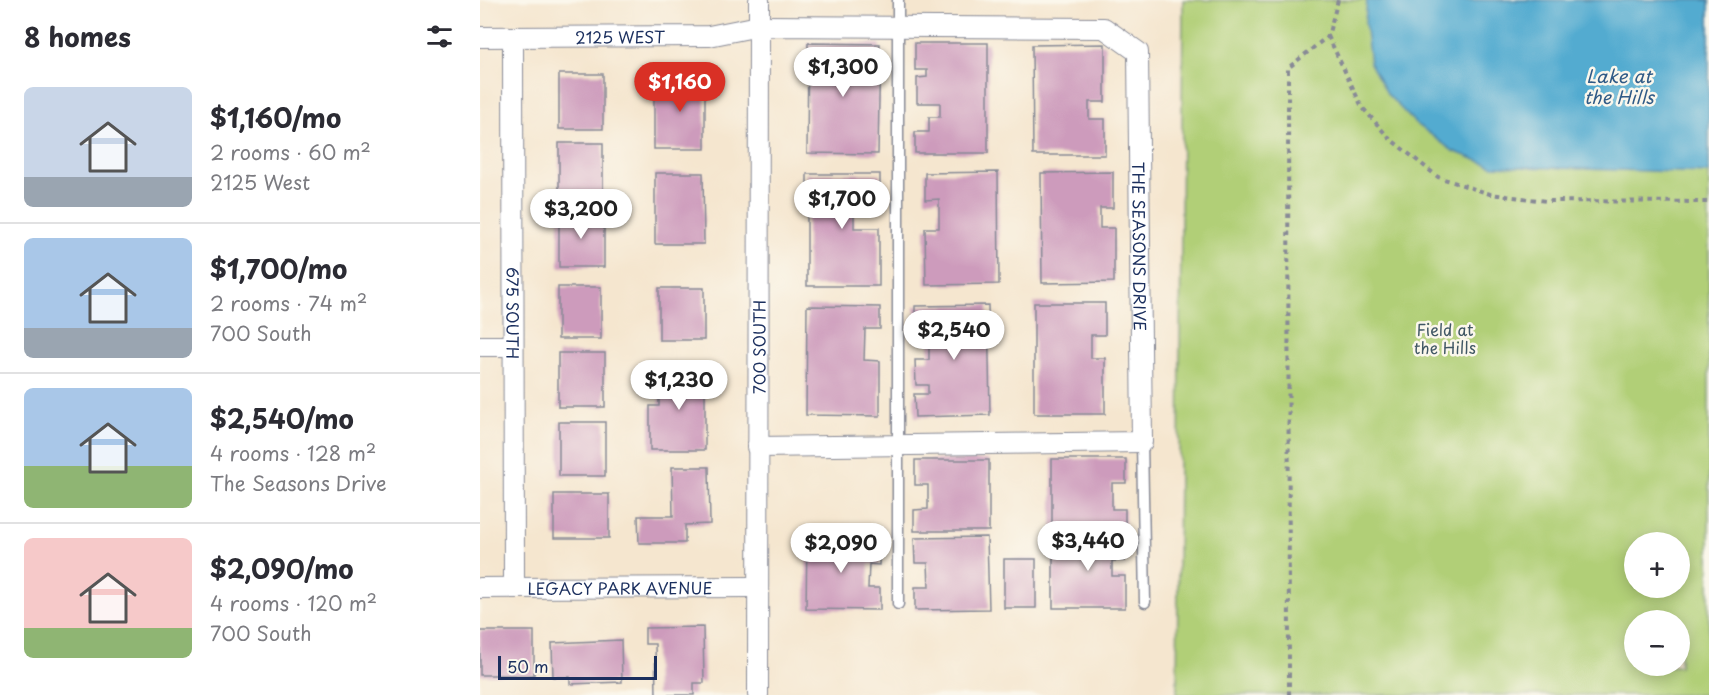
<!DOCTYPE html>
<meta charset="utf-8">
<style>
:root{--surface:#fff;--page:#f7f7f7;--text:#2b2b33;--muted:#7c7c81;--line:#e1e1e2;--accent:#d93025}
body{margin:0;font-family:"Playpen Sans",sans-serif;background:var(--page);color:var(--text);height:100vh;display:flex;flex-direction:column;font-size:22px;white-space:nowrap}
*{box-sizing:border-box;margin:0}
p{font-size:20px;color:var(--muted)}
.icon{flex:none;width:33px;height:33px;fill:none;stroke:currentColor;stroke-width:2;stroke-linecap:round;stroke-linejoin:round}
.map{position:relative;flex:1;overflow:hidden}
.side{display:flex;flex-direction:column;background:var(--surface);width:480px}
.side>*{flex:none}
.fabs{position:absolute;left:1144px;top:532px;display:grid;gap:12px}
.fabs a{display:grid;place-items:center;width:66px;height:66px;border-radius:50%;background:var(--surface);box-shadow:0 3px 15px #0003;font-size:30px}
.scale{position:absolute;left:18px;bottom:15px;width:159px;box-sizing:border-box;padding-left:6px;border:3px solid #1b2f5e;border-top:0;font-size:16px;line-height:21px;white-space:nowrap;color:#1b2f5e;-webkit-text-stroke:4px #fbf7ec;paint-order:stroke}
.price{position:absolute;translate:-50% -51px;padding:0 14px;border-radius:21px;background:#fff;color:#222;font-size:20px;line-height:39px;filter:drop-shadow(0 2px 3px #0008)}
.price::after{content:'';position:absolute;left:50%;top:36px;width:18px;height:14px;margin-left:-9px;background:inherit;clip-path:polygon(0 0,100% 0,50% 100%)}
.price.on{background:var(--accent);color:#fff}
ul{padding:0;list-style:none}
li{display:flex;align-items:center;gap:18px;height:150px;padding:0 24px}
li+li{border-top:2px solid var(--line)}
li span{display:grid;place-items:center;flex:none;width:168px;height:120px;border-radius:9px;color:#555}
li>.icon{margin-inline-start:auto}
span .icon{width:72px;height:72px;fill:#fffc;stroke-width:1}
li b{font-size:26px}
h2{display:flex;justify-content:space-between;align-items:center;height:72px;padding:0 24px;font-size:26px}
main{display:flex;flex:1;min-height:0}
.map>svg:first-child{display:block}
</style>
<main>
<section class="side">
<h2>8 homes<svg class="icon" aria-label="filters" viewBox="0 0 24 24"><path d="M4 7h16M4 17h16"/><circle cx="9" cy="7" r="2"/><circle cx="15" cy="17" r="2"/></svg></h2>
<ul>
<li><span style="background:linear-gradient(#c9d6e8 75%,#9aa5b1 0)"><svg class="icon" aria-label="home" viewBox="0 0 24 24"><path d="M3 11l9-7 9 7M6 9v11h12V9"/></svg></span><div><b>$1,160/mo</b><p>2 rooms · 60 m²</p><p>2125 West</p></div></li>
<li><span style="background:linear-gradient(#a9c7e8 75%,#9aa5b1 0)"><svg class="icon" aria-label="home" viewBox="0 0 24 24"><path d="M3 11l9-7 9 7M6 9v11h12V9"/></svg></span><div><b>$1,700/mo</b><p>2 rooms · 74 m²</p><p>700 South</p></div></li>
<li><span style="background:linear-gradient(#a9c7e8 65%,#8fb573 0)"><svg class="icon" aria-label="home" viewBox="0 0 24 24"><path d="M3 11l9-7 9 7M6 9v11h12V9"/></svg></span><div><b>$2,540/mo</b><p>4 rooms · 128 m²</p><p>The Seasons Drive</p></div></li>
<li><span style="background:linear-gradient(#f6c9c9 75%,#8fb573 0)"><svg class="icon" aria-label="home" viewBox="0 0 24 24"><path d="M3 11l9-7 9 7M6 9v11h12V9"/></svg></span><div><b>$2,090/mo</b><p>4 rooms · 120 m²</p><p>700 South</p></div></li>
</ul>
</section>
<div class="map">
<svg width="1229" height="695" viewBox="0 0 1229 695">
<rect width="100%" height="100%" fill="#fbf7ec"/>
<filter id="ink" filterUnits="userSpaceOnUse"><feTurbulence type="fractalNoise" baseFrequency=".0167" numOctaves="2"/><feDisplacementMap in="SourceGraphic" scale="12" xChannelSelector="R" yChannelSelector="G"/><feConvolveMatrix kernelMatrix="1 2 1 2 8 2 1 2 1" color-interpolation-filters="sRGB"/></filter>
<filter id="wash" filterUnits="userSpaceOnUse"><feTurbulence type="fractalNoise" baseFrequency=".008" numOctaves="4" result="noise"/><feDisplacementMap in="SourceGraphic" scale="24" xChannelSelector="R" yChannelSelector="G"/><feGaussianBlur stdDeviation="1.35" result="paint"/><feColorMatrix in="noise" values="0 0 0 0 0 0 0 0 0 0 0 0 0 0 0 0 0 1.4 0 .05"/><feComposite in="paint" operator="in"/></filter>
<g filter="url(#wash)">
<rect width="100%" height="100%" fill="#f5e6cf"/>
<path fill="#b1cf77" stroke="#667f6a" stroke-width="1.5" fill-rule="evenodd" d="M 703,0 L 1229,0 L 1229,695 L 697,695 ZM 1155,543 L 1200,543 L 1200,588 L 1155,588 ZM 1155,621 L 1200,621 L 1200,666 L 1155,666 Z"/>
<path fill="#53abd0" stroke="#376d97" stroke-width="1.5" d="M 887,0 L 1229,0 L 1229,173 L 1012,166 L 973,151 L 934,122 L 908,95 L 890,63 L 885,22 Z"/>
<g id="blocks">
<g fill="#cd9bbc">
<path d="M 328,43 L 400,44 L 398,154 L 327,153 Z"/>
<path d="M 435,43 L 508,43 L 508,153 L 435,153 L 435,132 L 449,132 L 449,117 L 460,117 L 460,103 L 437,103 L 437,78 L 447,77 L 447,70 L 435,70 Z"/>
<path d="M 625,44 L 625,102 L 609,102 L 609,119 L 625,119 L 625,155 L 553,155 L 552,45 Z"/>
<rect x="79" y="74" width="44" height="55"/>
<rect x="174" y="78" width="51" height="71"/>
<rect x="79" y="143" width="44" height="56"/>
<path d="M 518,172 L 519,284 L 446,285 L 445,228 L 459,228 L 459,199 L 445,200 L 445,173 Z"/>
<path d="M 633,172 L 633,208 L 620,208 L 620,228 L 634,228 L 634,282 L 562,283 L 561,173 Z"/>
<path d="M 175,173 L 223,173 L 224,244 L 175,244 Z"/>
<path d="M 327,174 L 400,174 L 400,211 L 374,211 L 374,228 L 399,228 L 399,286 L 327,286 Z"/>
<rect x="79" y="212" width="45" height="55"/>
<rect x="78" y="287" width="43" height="52"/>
<rect x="179" y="288" width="45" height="52"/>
<path d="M 554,303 L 625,303 L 625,335 L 611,335 L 611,358 L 625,358 L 625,414 L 554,414 Z"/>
<path d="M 508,305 L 510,415 L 435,417 L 434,394 L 448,394 L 448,385 L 436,385 L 435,360 L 449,360 L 449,330 L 435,330 L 435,306 Z"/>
<path d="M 327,306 L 400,307 L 400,329 L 385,329 L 384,360 L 400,361 L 400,416 L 326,415 Z"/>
<rect x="78" y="353" width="47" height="54"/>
<path d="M 179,368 L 225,368 L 225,450 L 170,450 L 170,406 L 179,406 Z"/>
<rect x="79" y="422" width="46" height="54"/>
<path d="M 572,459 L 646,459 L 646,483 L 632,483 L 632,509 L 645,509 L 645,530 L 572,529 Z"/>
<path d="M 435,460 L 509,460 L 509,531 L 434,531 L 434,510 L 448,509 L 448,485 L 435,485 Z"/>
<path d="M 192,467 L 229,467 L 230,524 L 205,525 L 205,543 L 159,543 L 158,516 L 193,516 Z"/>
<rect x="74" y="494" width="55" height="44"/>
<path d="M 573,536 L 645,537 L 645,561 L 632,561 L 632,576 L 645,576 L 645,608 L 573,608 Z"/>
<path d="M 507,537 L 509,609 L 435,610 L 435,587 L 449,587 L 448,563 L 435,563 L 434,538 Z"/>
<path d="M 327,538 L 400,539 L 399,565 L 389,564 L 388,588 L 400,588 L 400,610 L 326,609 Z"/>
<rect x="524" y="559" width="32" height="49"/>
<path d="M 223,627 L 224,683 L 214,683 L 214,695 L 176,695 L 175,644 L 165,644 L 165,628 Z"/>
<rect x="0" y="631" width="54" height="44"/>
<path d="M 141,640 L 142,682 L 90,684 L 90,677 L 73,677 L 72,643 Z"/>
</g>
</g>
</g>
<g filter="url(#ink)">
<use href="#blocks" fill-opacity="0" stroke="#888a96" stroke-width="1.5"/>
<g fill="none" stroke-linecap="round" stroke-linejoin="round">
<defs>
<g id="lane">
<path d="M 418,0 L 418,604"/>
<path d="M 662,442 L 665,602"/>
</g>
<g id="street">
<path id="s1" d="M 0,37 L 229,36 L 279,26 L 624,28 L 658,52 L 662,442 L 277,447"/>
<path id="s2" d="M 33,37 L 34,587"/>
<path d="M 0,346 L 33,346"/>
<path id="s3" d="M 0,588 L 278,587"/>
<path id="s4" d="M 278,695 L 279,0"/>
</g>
</defs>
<use href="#lane" stroke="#888a96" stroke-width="13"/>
<use href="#street" stroke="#888a96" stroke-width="22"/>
<g stroke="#888a96" stroke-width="4" stroke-dasharray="4.5 4.5" stroke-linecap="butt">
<path d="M 848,36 L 882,107 L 909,138 L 958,177 L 1010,194 L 1066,201 L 1229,202"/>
<path d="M 809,695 L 808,68 L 848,36 L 858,0"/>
</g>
<use href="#lane" stroke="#fff" stroke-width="10"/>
<use href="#street" stroke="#fff" stroke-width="20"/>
</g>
</g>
<g text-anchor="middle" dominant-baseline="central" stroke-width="5" stroke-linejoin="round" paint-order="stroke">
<g font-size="16" fill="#1b2f5e" stroke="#fbf7ec">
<text stroke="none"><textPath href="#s1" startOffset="140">2125 WEST</textPath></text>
<text stroke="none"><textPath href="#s1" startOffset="861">THE SEASONS DRIVE</textPath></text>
<text stroke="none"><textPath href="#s2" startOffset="276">675 SOUTH</textPath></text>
<text stroke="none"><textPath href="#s4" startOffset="348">700 SOUTH</textPath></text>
<text stroke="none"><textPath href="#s3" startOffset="140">LEGACY PARK AVENUE</textPath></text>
</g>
<g font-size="16" fill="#405764" stroke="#fbf7ec">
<text x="965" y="329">Field at<tspan x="965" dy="18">the Hills</tspan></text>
</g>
<g font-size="18" font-style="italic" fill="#2f5a86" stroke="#fbf7ec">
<text x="1139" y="75">Lake at<tspan x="1139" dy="21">the Hills</tspan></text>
</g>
</g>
</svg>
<div class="fabs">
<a>+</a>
<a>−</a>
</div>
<div class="scale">50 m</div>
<b class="price" style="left:363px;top:98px">$1,300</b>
<b class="price on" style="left:200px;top:113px">$1,160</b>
<b class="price" style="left:362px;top:230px">$1,700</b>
<b class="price" style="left:101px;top:240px">$3,200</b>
<b class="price" style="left:474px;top:361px">$2,540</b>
<b class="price" style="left:199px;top:411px">$1,230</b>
<b class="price" style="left:608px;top:572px">$3,440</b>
<b class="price" style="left:361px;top:574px">$2,090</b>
</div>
</main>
